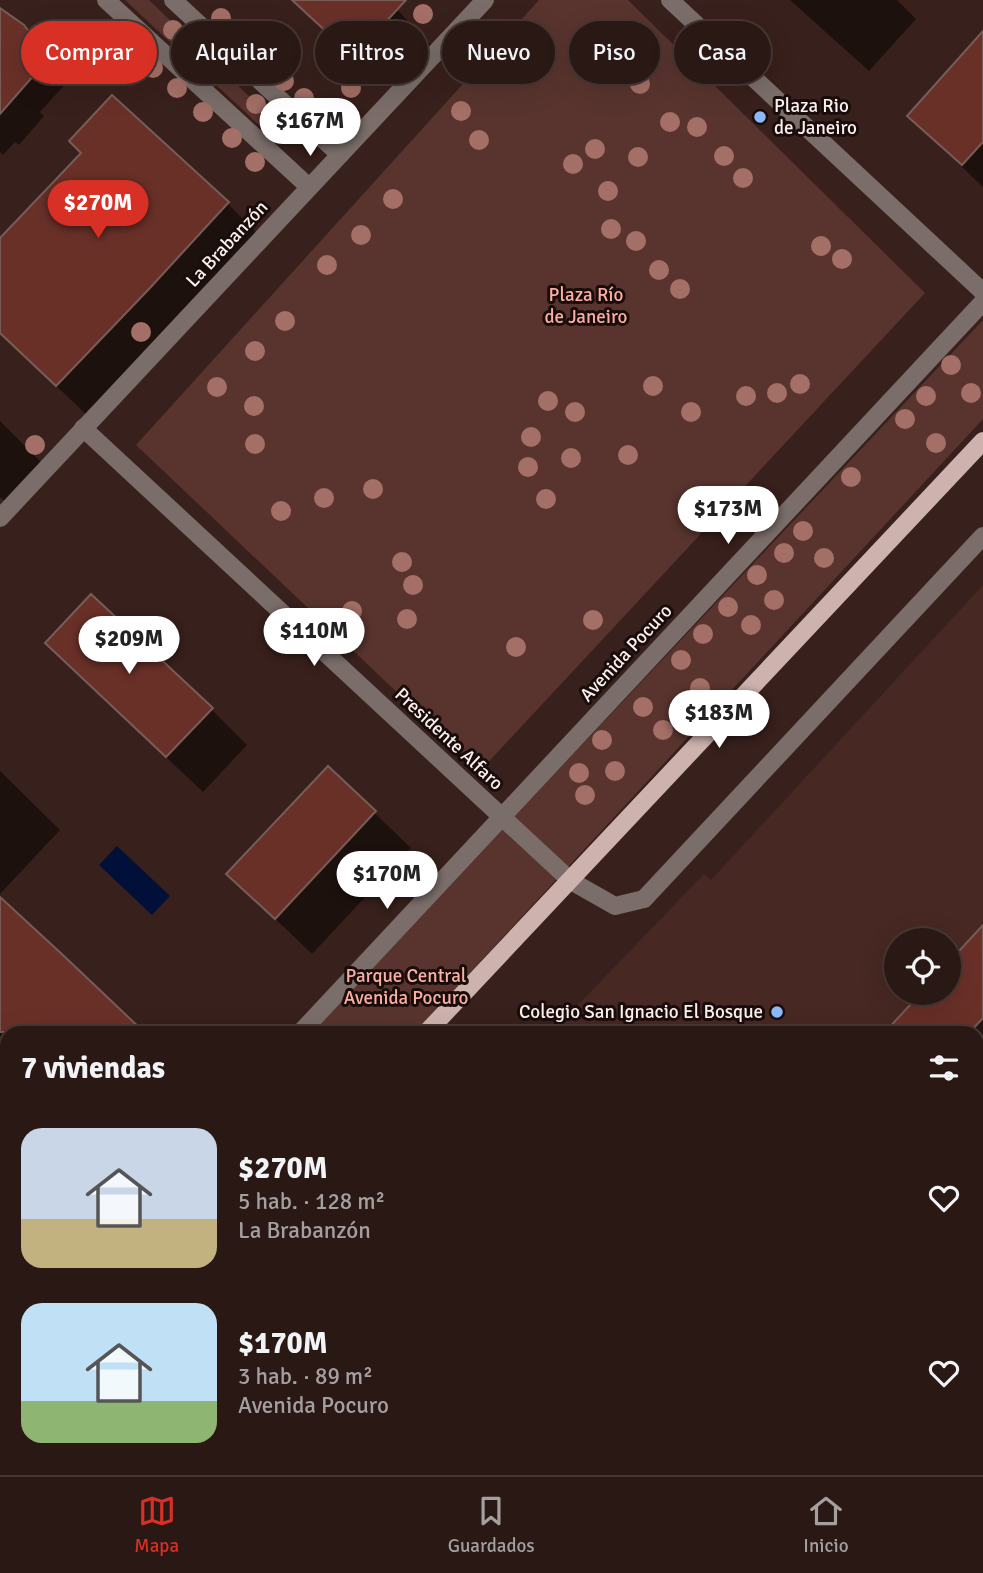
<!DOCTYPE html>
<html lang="es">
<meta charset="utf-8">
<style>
:root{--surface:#2a1815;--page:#362522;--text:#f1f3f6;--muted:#a5a0a0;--line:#463734;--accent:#d93025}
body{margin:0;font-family:Signika,sans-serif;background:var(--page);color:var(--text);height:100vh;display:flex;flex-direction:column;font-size:26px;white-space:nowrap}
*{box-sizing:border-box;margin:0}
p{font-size:23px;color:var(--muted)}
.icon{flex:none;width:38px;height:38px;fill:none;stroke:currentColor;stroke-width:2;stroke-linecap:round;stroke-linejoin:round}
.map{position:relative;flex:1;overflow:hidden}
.drawer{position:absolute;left:0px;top:1026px;width:984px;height:450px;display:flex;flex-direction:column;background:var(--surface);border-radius:21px 21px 0 0;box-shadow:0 7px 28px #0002,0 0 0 2px var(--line)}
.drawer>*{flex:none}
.guide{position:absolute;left:21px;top:21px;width:942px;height:63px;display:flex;gap:14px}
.controls{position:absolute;left:884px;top:928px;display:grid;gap:14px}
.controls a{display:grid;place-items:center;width:77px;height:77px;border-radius:50%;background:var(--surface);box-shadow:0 7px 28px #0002,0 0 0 2px var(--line);font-size:35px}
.price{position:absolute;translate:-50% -60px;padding:0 16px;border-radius:24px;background:#fff;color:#222;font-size:23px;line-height:46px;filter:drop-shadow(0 2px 4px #0008)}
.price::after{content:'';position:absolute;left:50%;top:42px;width:21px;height:16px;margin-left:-10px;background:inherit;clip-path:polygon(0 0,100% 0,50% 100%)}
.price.active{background:var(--accent);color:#fff}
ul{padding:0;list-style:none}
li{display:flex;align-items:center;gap:21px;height:175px;padding:0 21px}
li span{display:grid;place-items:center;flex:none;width:196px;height:140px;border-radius:21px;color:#555}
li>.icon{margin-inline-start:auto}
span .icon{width:84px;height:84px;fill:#fffc;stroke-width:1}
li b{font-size:30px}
h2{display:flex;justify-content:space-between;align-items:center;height:84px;padding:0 21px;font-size:30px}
.chip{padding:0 24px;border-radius:32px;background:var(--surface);box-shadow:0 7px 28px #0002,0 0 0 2px var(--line);font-size:24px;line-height:63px}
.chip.active{background:var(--accent);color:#fff}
.tab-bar{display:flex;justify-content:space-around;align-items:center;height:98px;border-top:2px solid var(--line);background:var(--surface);font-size:19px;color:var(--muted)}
.tab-bar a{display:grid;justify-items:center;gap:4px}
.tab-bar .active{color:var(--accent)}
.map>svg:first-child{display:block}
</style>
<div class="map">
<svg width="983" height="1475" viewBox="0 0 983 1475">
<rect width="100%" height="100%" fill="#38201c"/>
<path fill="#472823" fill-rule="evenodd" d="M 983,585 L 983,1475 L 550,1475 L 543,1468 L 976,1468 L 976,1032 L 552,1032 L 704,874 L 711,880 ZM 896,940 L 948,940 L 948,992 L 896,992 Z"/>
<g fill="#59342e">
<path d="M 125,0 L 149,0 L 284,130 L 276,141 Z"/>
<path d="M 539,0 L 628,0 L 925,293 L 480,771 L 136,445 Z"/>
<path d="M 983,320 L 983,419 L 415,1032 L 311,1032 Z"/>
<path d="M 983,1062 L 983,1199 L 977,1206 L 976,1069 Z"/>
<path d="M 983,1212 L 983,1276 L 977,1271 L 976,1219 Z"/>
<path d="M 7,1359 L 7,1462 L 0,1470 L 0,1367 Z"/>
</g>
<path fill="#001038" d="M 117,846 L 170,896 L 152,915 L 99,865 Z"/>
<g fill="#0007">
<path d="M 291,0 L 388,0 L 441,56 L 405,95 L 382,74 L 377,79 Z"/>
<path d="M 790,0 L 897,0 L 916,19 L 869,71 Z"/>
<path d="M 0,11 L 23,26 L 44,48 L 69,80 L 40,112 L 44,116 L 19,145 L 15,142 L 3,155 L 0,152 Z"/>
<path d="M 983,34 L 983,187 L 909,116 Z"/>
<path d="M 227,203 L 263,239 L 93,421 L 0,332 L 0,241 Z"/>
<path d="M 0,421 L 47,468 L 10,506 L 0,497 Z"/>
<path d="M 83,679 L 211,709 L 247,745 L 203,792 Z"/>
<path d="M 328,768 L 411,848 L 312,954 L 265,909 Z"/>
<path d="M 0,771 L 60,830 L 0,894 Z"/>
<path d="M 12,910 L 141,1032 L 7,1032 L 7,1064 L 0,1057 L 0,923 Z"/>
<path d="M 983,928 L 983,1076 L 976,1083 L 976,1032 L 901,1032 L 894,1025 L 948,992 Z"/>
<path d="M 370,1468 L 502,1468 L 509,1475 L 377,1475 Z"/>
<path d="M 668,1468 L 800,1468 L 794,1475 L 662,1475 Z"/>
</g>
<g fill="#693028" stroke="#785c57" stroke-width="2">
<path d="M 292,0 L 406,0 L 359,51 L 336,30 L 331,36 Z"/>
<path d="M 0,8 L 24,25 L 49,58 L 0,114 Z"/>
<path d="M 983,31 L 983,142 L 962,165 L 907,116 Z"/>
<path d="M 112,95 L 229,202 L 149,289 L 56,386 L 0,333 L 0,238 L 81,153 L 69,141 Z"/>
<path d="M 91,594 L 213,708 L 166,757 L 45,643 Z"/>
<path d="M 328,766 L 376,811 L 275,919 L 226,874 Z"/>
<path d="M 0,897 L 65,957 L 144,1032 L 0,1032 Z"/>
<path d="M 983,925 L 983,1018 L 970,1032 L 885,1032 L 922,992 L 948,992 L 948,963 Z"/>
</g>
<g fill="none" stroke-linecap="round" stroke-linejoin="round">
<g stroke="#7a6d6a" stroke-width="18">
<path d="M 106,0 L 309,187"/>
<path d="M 173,0 L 340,155"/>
<path d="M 670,0 L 983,292"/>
<path d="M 83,428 L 571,881 L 615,906 L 644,899 L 983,536"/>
<path d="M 0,518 L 485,0"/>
<path d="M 301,1032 L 983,302"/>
<path d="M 0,1203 L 7,1210"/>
<path d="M 0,1357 L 7,1349"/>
<path d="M 265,1468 L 272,1475"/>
<path d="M 566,1468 L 573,1475"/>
</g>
<g stroke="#cdb2ad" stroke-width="18">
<path d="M 427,1032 L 983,441"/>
<path d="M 12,1475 L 18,1468"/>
</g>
</g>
<g fill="#a36f66">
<circle cx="423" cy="14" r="10"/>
<circle cx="221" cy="18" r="10"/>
<circle cx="173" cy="30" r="10"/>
<circle cx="407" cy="34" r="10"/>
<circle cx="245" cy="39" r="10"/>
<circle cx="628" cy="45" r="10"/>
<circle cx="198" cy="53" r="10"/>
<circle cx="386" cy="53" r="10"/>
<circle cx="267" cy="61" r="10"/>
<circle cx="153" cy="68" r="10"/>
<circle cx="215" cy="68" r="10"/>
<circle cx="369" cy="73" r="10"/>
<circle cx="284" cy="81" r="10"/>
<circle cx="640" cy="84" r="10"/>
<circle cx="177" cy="88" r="10"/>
<circle cx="351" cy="88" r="10"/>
<circle cx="304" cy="98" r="10"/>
<circle cx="256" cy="104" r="10"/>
<circle cx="461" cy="111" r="10"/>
<circle cx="203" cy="112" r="10"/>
<circle cx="670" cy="122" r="10"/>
<circle cx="697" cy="127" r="10"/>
<circle cx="285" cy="134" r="10"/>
<circle cx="232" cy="138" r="10"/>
<circle cx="479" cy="140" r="10"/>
<circle cx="595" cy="149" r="10"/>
<circle cx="724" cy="156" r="10"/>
<circle cx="638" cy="157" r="10"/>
<circle cx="255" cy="162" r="10"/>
<circle cx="573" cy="164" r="10"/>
<circle cx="743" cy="178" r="10"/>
<circle cx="608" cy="191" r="10"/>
<circle cx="393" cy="199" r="10"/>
<circle cx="611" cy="229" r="10"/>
<circle cx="361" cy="235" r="10"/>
<circle cx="636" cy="241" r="10"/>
<circle cx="821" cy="246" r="10"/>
<circle cx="842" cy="259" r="10"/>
<circle cx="327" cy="265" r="10"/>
<circle cx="659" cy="270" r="10"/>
<circle cx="680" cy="289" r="10"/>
<circle cx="285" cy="321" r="10"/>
<circle cx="141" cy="332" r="10"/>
<circle cx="255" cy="351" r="10"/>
<circle cx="951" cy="365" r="10"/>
<circle cx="800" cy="384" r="10"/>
<circle cx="653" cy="386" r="10"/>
<circle cx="217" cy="387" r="10"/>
<circle cx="777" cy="393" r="10"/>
<circle cx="971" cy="393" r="10"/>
<circle cx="746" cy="396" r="10"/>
<circle cx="926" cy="396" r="10"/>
<circle cx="548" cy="401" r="10"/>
<circle cx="254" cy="406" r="10"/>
<circle cx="575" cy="412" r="10"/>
<circle cx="691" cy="412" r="10"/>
<circle cx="905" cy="419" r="10"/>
<circle cx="531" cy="437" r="10"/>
<circle cx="936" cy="443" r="10"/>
<circle cx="255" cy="444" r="10"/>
<circle cx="35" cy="445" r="10"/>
<circle cx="628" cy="455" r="10"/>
<circle cx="571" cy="458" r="10"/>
<circle cx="528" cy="467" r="10"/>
<circle cx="851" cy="477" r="10"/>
<circle cx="373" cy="489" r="10"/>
<circle cx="324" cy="498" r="10"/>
<circle cx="546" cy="499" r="10"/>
<circle cx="281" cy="511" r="10"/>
<circle cx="803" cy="531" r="10"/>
<circle cx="784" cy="553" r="10"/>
<circle cx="824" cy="558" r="10"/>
<circle cx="402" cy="562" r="10"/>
<circle cx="757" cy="575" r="10"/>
<circle cx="413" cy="585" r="10"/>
<circle cx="774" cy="600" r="10"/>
<circle cx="728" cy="607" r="10"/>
<circle cx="352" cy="611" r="10"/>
<circle cx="407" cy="619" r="10"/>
<circle cx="593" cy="620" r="10"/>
<circle cx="751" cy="625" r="10"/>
<circle cx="703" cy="634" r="10"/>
<circle cx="516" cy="647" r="10"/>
<circle cx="681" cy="660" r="10"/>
<circle cx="700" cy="688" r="10"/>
<circle cx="643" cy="707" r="10"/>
<circle cx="663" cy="730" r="10"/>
<circle cx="602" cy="740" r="10"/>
<circle cx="615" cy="771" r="10"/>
<circle cx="579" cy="773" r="10"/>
<circle cx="585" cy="795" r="10"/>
</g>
<g fill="#8db9fc" stroke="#180d0b" stroke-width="2.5">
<circle cx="760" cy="117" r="7"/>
<circle cx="777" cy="1012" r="7"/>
</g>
<g text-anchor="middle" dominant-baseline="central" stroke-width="6" stroke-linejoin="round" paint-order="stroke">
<g font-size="19" fill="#fdefed" stroke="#180d0b" text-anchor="start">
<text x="774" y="106">Plaza Rio<tspan x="774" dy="22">de Janeiro</tspan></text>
<text x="763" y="1012" text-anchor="end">Colegio San Ignacio El Bosque</text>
</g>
<g font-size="19" fill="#fdefed" stroke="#180d0b">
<text transform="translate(227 244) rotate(-47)">La Brabanzón</text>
<text transform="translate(626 653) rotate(-47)">Avenida Pocuro</text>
<text transform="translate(449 739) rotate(43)">Presidente Alfaro</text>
</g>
<g font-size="19" fill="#fbafa3" stroke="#180d0b">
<text x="586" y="295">Plaza Río<tspan x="586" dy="22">de Janeiro</tspan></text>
<text x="406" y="976">Parque Central<tspan x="406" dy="22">Avenida Pocuro</tspan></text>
</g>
</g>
</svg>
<div class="controls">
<a><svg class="icon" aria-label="locate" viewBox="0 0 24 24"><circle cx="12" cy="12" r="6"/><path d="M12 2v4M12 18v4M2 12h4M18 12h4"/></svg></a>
</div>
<b class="price" style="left:310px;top:158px">$167M</b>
<b class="price active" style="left:98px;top:240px">$270M</b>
<b class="price" style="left:728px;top:546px">$173M</b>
<b class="price" style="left:314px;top:668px">$110M</b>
<b class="price" style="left:129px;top:676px">$209M</b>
<b class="price" style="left:719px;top:750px">$183M</b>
<b class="price" style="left:387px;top:911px">$170M</b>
<div class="guide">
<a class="chip active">Comprar</a>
<a class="chip">Alquilar</a>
<a class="chip">Filtros</a>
<a class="chip">Nuevo</a>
<a class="chip">Piso</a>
<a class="chip">Casa</a>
</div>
<section class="drawer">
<h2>7 viviendas<svg class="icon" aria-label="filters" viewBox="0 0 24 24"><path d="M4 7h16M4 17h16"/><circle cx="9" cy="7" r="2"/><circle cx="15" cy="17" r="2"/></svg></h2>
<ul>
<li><span style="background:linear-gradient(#c9d6e8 65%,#c2b280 0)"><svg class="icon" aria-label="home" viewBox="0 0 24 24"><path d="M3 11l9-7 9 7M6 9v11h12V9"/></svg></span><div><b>$270M</b><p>5 hab. · 128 m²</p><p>La Brabanzón</p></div><svg class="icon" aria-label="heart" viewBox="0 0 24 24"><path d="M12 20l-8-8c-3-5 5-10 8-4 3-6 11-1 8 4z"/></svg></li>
<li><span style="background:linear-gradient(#bfe0f5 70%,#8fb573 0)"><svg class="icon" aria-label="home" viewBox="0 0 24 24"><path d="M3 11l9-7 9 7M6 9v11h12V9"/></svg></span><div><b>$170M</b><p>3 hab. · 89 m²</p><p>Avenida Pocuro</p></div><svg class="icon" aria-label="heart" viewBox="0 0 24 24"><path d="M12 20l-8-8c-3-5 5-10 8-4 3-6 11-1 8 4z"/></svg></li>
</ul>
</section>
</div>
<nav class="tab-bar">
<a class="active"><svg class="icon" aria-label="map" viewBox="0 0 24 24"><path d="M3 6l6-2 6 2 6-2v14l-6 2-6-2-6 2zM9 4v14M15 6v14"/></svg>Mapa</a>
<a><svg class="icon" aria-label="saved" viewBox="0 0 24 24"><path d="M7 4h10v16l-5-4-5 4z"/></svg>Guardados</a>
<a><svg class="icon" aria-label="home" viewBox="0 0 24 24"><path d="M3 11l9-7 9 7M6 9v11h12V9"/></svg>Inicio</a>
</nav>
